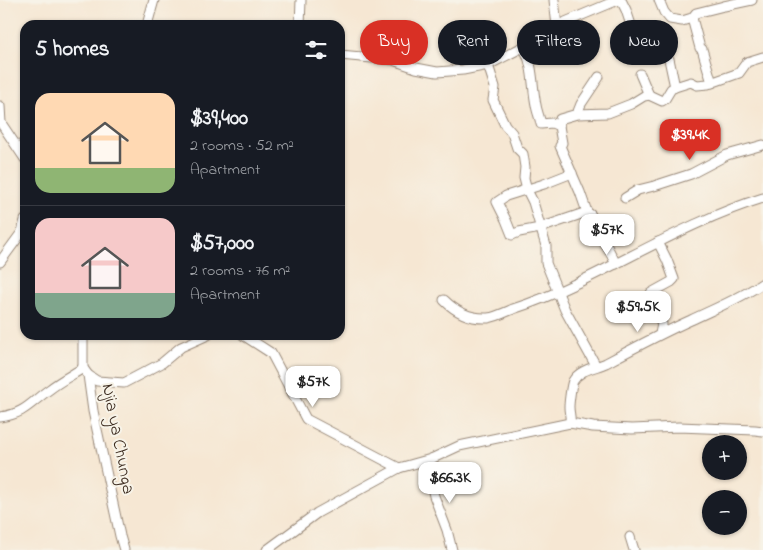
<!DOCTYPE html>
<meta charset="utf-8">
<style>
:root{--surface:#171b24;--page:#20242c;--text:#f1f3f6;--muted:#9ea1a6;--line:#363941;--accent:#d93025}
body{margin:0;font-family:"Indie Flower",sans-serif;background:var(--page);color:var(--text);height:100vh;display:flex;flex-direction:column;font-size:19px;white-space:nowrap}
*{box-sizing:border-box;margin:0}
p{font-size:16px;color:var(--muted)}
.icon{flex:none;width:28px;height:28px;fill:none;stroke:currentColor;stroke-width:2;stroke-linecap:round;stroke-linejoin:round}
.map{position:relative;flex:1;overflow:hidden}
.side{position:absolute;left:20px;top:20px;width:325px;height:320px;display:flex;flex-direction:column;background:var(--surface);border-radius:15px;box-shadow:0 1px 4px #0004}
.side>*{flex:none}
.top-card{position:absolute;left:360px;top:20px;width:328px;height:45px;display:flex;gap:10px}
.controls{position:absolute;left:702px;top:435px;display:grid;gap:10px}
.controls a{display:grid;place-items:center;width:45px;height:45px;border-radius:50%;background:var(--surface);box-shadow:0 1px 4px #0004;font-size:25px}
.price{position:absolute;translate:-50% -42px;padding:0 11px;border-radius:10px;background:#fff;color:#222;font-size:16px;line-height:32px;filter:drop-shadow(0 1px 2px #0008)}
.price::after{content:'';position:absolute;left:50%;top:30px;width:15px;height:11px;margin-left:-8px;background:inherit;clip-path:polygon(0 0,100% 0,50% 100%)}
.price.on{background:var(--accent);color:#fff}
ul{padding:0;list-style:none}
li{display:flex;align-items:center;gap:15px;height:125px;padding:0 15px}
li+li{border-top:1px solid var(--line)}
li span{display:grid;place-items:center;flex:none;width:140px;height:100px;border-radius:15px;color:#555}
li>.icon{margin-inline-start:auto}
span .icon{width:60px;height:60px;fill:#fffc;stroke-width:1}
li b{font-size:21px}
h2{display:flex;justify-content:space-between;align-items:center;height:60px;padding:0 15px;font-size:21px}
.tag{padding:0 18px;border-radius:22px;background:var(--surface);box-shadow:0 1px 4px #0004;font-size:18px;line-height:45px}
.tag.on{background:var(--accent);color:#fff}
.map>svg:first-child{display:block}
</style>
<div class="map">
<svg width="763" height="550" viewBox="0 0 763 550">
<rect width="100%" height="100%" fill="#f7f3e8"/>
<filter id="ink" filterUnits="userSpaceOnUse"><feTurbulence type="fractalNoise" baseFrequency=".02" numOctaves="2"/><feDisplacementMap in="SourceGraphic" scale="10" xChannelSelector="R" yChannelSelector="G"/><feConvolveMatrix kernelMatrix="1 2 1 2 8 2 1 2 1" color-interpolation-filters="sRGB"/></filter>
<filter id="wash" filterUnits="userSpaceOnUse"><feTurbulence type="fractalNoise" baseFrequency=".0096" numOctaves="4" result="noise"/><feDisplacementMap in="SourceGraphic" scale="20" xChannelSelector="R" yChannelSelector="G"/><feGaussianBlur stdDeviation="1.12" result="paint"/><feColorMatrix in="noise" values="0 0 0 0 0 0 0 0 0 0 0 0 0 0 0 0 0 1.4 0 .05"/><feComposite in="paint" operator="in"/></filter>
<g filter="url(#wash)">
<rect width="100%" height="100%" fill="#f6e7d3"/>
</g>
<g filter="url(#ink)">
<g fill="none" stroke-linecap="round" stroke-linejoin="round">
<defs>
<g id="minor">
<path d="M 554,0 L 557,26"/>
<path d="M 621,0 L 626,10 L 634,34 L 639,38 L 655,45 L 665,52 L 669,59 L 675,87"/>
<path d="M 659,0 L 664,12 L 670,19 L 682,21 L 692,18 L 696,13 L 724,6 L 752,0"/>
<path d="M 692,18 L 700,48 L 702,49 L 712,83"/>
<path d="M 147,25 L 154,0"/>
<path d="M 300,25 L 301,0"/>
<path d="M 523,47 C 534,63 532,87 536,105 C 537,112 540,118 541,124 L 552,123 L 559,126 L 562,143 L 560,146 L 580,192 L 587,212 L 591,215 L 616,264"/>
<path d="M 340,55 L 393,60 L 416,68 L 437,72 L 463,70 L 488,65 L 523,47 L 527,44 L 563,23 L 618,0"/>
<path d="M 488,65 L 495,87 L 493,100 L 505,125 L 512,133 L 517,148 L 523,154 L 525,167 L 524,178 L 527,190 L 533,202 L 546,246 L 546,263 L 565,310 L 596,366"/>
<path d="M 640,74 L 649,95"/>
<path d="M 0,106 L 1,123 L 25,159"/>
<path d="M 577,114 L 581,104 L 599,77"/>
<path d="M 559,126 L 560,119 L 577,114 L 608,113 L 631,104 L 644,96 L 649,95 L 662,101 L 665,99 L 671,89 L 675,87 L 691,82 L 697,85 L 708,84 L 739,73 L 747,62 L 763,57"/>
<path d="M 572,173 L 544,184 L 506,196 L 497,202 L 506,220 L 512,235 L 519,232 L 540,228 L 587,212"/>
<path d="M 625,198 L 638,190 L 654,186 L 691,174 L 727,155 L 763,145"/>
<path d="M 658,242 L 667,260 L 674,279 L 671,282 L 651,293 L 650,298 L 662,324 L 660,334"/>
<path d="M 0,262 L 22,232 L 25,220"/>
<path d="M 444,300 C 456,312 471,319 488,318 C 496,317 506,312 513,309 C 535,302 556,293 577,283 C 638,254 698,218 763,198"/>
<path d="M 83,335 L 83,368 L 88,375 L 93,411 L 120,536 L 124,550"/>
<path d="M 243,335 L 271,353 L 306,419 L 399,468"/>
<path d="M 88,375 L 97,381 L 124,383 L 162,363 L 181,347 L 208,335"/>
<path d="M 0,417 C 25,414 31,402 50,389 C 60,381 72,375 83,368"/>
<path d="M 570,423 C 571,417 569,413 569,407 C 569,403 571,385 573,381 C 580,369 595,368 606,363 C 634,348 662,333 691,320 C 716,308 741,298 763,283"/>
<path d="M 431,459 L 428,470 L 434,496 L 447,530 L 452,550"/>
<path d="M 630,537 L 634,550"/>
<path d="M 267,550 L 317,513 L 399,468 L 431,459 L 459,446 L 570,423 L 593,427 L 632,429 L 679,427 L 755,430 L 763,431"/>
</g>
</defs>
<use href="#minor" stroke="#988878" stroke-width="11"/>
<use href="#minor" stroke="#fff" stroke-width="9"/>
</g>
</g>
<g text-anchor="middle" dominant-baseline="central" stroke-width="4" stroke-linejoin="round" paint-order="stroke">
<g font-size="18" fill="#3b2a1e" stroke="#f7f3e8">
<text transform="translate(117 439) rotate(79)">Njia ya Chunga</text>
</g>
</g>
</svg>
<div class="controls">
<a>+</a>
<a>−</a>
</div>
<b class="price on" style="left:690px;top:161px">$39.4K</b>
<b class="price" style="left:607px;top:256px">$57K</b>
<b class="price" style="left:638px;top:333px">$59.5K</b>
<b class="price" style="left:313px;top:408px">$57K</b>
<b class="price" style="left:450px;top:504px">$66.3K</b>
<div class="top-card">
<a class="tag on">Buy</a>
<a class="tag">Rent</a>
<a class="tag">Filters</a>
<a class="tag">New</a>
</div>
<section class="side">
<h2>5 homes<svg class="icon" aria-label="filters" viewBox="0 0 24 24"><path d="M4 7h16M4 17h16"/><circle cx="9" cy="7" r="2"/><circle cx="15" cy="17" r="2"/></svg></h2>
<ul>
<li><span style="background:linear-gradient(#ffd9b3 75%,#8fb573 0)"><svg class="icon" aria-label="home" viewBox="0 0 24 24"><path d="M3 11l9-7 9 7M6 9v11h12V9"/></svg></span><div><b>$39,400</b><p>2 rooms · 52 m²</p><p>Apartment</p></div></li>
<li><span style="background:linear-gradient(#f6c9c9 75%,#7fa58c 0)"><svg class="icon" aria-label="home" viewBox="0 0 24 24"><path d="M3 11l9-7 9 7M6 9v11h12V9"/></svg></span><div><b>$57,000</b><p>2 rooms · 76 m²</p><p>Apartment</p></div></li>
</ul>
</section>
</div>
